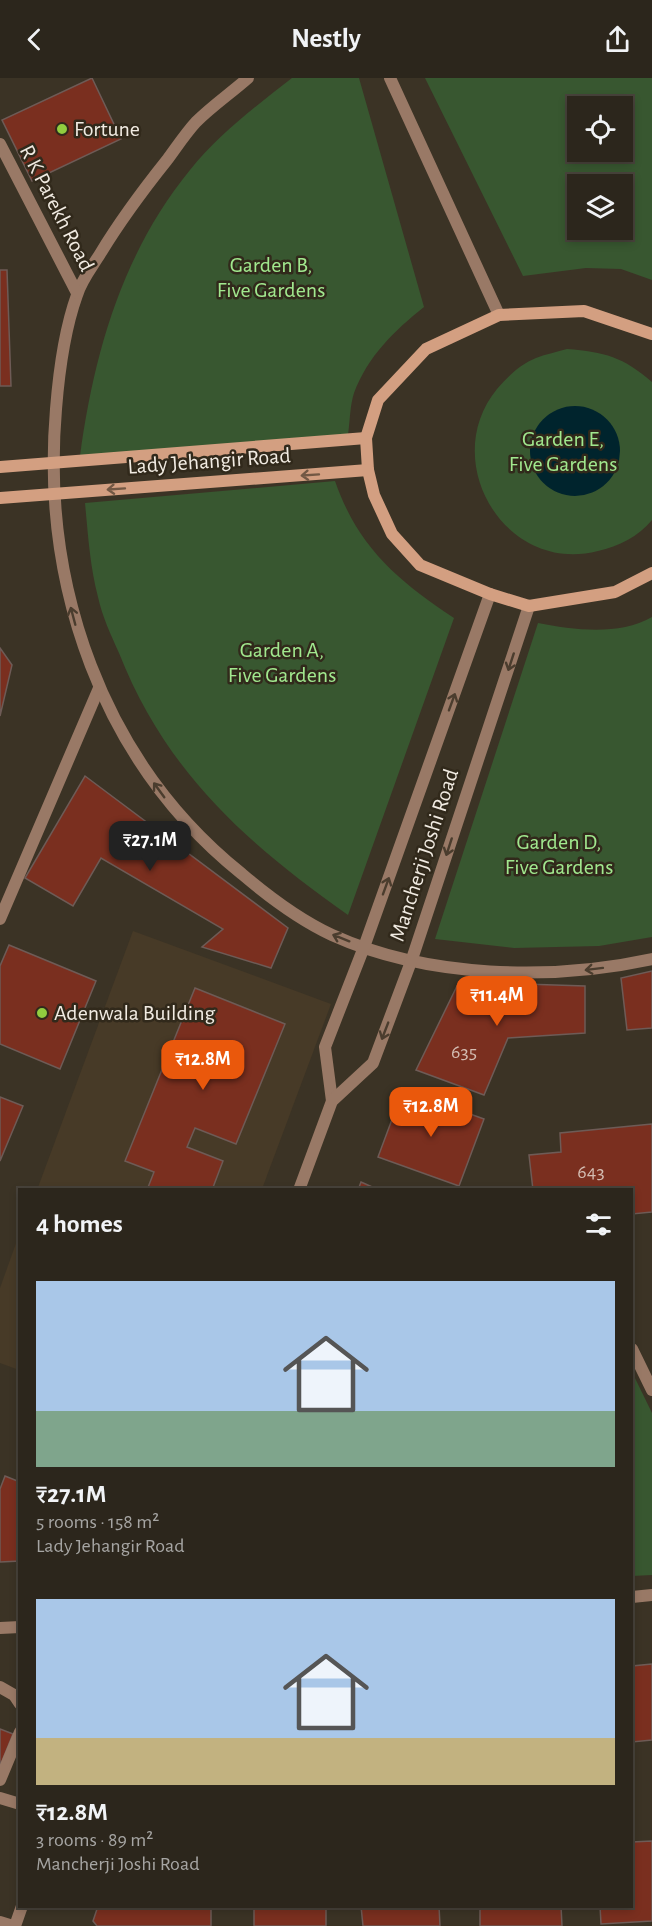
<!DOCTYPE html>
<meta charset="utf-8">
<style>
:root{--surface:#2c261c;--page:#342e25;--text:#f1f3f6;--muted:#a6a5a3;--line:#48433b;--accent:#ea580c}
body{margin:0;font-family:"Alegreya Sans",sans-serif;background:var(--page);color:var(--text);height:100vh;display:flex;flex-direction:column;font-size:22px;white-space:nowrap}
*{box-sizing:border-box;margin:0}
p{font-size:20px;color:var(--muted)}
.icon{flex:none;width:33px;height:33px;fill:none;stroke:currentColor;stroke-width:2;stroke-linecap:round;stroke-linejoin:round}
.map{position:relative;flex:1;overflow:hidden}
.panel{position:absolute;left:18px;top:1110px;width:615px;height:720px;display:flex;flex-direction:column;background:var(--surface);border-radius:0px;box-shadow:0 3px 9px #0003,0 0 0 2px var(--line)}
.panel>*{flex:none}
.fabs{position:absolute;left:567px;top:18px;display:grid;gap:12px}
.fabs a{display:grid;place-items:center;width:66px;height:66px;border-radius:0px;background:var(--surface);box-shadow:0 3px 9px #0003,0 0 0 2px var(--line);font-size:30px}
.price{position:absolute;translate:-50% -51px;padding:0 14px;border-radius:12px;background:var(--accent);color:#fff;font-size:20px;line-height:39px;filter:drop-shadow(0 2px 3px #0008)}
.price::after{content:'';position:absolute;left:50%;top:36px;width:18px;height:14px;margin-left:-9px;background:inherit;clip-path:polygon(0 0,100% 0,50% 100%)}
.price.on{background:#222;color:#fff}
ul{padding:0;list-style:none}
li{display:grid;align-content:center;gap:12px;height:318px;padding:0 18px}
li span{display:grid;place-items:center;height:186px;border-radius:0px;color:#555}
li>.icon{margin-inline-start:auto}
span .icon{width:108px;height:108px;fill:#fffc;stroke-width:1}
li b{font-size:26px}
h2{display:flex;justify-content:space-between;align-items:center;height:72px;padding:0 18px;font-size:26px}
header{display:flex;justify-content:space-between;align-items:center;height:78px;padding:0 18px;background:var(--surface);font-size:27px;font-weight:600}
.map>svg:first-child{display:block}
</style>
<header><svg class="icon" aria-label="back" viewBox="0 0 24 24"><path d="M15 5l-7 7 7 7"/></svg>Nestly<svg class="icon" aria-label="share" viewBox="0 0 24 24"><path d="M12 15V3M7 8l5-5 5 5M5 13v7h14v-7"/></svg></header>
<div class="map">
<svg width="652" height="1848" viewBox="0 0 652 1848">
<rect width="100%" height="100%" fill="#3b3325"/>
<g fill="#473a27">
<path d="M 133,853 L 331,926 L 262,1111 L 37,1112 Z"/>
<path d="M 19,1157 L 20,1292 L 19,1292 L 0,1285 L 0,1210 Z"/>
</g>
<g fill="#385730" fill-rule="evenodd">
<path d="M 292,0 L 359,0 L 424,229 C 394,253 368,278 354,315 C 350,327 350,343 348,357 L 80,378 C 94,274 123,174 190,92 C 219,56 256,28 292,0 Z"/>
<path d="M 425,0 L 652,0 L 652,202 L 621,191 L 586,190 L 523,198 ZM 622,28 L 622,74 L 578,74 L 578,28 ZM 622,106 L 622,152 L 578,152 L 578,106 Z"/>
<path d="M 567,271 C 605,274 623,279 652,304 L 652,442 C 638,459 619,468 598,473 C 505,497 438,383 497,311 C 508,298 521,286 536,280 C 546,276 557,274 567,271 Z"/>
<path d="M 335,403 C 358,469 397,502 454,540 L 348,837 C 246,765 166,694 119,575 C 111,557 102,538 98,519 C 90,488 88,457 85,425 Z"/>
<path d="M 652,539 L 652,859 L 599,868 L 514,870 L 435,861 L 538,545 C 574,552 619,558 652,539 Z"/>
<path d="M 632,1294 L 652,1335 L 652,1497 L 632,1498 Z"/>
</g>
<circle fill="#00242d" cx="575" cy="373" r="45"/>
<g fill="#7a2f1f" stroke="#6e5b56" stroke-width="1.5">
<path d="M 92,0 L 121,61 L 32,103 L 2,42 Z"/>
<path d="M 0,192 L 7,192 L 11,308 L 0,308 Z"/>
<path d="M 0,570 L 12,587 L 0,638 Z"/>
<path d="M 85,698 L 288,850 L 271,890 L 202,869 L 223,851 L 101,780 L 73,828 L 25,800 Z"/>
<path d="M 9,867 L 96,903 L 60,991 L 0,966 L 0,888 Z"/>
<path d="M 652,893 L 652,950 L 627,952 L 621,900 Z"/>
<path d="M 459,904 L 585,908 L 585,955 L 508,960 L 484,1017 L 416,992 Z"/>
<path d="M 195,910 L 285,946 L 236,1066 L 195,1050 L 187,1069 L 223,1083 L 212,1112 L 147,1112 L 154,1094 L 125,1083 Z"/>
<path d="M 403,1012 L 484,1041 L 459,1108 L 378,1079 Z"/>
<path d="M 0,1019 L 23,1028 L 0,1083 Z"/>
<path d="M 652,1046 L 652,1134 L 632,1136 L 632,1112 L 533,1112 L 529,1077 L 561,1074 L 560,1055 Z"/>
<path d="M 361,1104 L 379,1112 L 358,1112 Z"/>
<path d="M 5,1398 L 20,1404 L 20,1483 L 0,1484 L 0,1411 Z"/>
<path d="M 652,1586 L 652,1662 L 632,1664 L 632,1588 Z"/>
<path d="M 0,1651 L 13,1656 L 0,1688 Z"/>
<path d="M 652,1763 L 652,1843 L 601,1846 L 600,1828 L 632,1828 L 632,1764 Z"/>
<path d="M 98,1828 L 211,1828 L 211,1848 L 97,1848 L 93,1843 Z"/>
<rect x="254" y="1828" width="72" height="20"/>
<path d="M 361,1828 L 439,1828 L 440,1848 L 363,1848 Z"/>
<path d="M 480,1828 L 561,1828 L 562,1848 L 480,1848 Z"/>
</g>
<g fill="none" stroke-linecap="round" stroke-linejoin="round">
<g stroke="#997966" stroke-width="12">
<path d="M 248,0 C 231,15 212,28 196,44 C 185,56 176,70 167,82 C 143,112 120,143 100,176 C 92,189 81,203 77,217 C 64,253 59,293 56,331 C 41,507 102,684 242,796 C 269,819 300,842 332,857 C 427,900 551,903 652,881"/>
<path d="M 390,0 L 499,237"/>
<path d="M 0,66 L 77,215"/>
<path d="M 0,841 L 99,610"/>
<path d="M 332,1023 L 325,969 L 364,869 L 490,516"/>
<path d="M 299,1112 L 332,1023 L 373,985 L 412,881 L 529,528"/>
<path d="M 632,1271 L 652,1312"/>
<path d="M 632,1519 L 652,1517"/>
<path d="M 0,1550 L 20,1549"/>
<path d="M 0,1609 L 14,1617 L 20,1626"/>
<path d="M 0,1702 L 20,1654"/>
<path d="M 0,1720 L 20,1726"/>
<path d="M 0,1844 L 13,1848"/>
<path d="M 15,1848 L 22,1828"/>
</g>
<g stroke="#d39f81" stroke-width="12">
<path d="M 652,256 L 584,233 L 499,237 L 426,271 L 378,322 L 366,360 L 368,392 L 374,417 L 392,456 L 420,487 L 490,516 L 529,528 L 615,514 L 652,495"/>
<path d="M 0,389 L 366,360"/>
<path d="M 0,420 L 368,392"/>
</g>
</g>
<defs><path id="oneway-shaft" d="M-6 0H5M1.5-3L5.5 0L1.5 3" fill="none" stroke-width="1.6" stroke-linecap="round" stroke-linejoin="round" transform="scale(1.5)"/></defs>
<g stroke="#725844">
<use href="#oneway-shaft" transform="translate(310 397) rotate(176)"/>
<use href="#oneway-shaft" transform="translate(116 411) rotate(176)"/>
</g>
<g stroke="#4b3d2e">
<use href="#oneway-shaft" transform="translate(73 538) rotate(-105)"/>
<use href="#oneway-shaft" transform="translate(511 584) rotate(108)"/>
<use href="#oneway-shaft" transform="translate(452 624) rotate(-70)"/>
<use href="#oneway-shaft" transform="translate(159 712) rotate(-126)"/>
<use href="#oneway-shaft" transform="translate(449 769) rotate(108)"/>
<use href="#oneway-shaft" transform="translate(386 808) rotate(-70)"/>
<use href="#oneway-shaft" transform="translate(341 860) rotate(-158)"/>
<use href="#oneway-shaft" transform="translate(594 891) rotate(173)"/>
<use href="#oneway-shaft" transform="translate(385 953) rotate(111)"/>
</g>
<g fill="#91cd3f" stroke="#31291b" stroke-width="2">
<circle cx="62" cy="51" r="6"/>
<circle cx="42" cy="935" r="6"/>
</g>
<g text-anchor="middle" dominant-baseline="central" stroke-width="5" stroke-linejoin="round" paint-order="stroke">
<g font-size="20" fill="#d3bcb1">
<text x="464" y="974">635</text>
<text x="591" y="1094">643</text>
</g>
<g font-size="22" fill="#f1ebe2" stroke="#31291b" text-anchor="start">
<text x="74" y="51">Fortune</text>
<text x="54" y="935">Adenwala Building</text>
</g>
<g font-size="22" fill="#f1ebe2" stroke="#31291b">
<text transform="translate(57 130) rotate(63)">R K Parekh Road</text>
<text transform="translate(209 383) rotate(-4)">Lady Jehangir Road</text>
<text transform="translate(424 777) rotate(-72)">Mancherji Joshi Road</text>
</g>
<g font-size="22" fill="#a1e88e" stroke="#31291b">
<text x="271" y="187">Garden B,<tspan x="271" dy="25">Five Gardens</tspan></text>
<text x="563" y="361">Garden E,<tspan x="563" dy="25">Five Gardens</tspan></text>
<text x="282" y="572">Garden A,<tspan x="282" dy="25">Five Gardens</tspan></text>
<text x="559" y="764">Garden D,<tspan x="559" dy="25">Five Gardens</tspan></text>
</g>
</g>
</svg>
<div class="fabs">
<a><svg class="icon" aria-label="locate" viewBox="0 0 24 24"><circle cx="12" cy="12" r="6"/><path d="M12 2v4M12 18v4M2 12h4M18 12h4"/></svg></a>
<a><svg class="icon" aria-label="layers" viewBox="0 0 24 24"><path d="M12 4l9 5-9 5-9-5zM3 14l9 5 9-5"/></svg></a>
</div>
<b class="price on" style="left:150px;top:794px">₹27.1M</b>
<b class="price" style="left:497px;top:949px">₹11.4M</b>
<b class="price" style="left:203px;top:1013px">₹12.8M</b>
<b class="price" style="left:431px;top:1060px">₹12.8M</b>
<section class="panel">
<h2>4 homes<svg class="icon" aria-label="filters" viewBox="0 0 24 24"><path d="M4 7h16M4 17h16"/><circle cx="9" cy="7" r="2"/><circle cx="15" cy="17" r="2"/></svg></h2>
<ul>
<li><span style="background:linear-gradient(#a9c7e8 70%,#7fa58c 0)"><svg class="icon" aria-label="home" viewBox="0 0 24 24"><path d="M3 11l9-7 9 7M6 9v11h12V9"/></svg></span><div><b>₹27.1M</b><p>5 rooms · 158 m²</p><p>Lady Jehangir Road</p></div></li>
<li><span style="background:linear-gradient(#a9c7e8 75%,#c2b280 0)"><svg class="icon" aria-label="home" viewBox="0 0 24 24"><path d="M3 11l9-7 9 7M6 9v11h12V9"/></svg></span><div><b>₹12.8M</b><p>3 rooms · 89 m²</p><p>Mancherji Joshi Road</p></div></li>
</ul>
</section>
</div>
